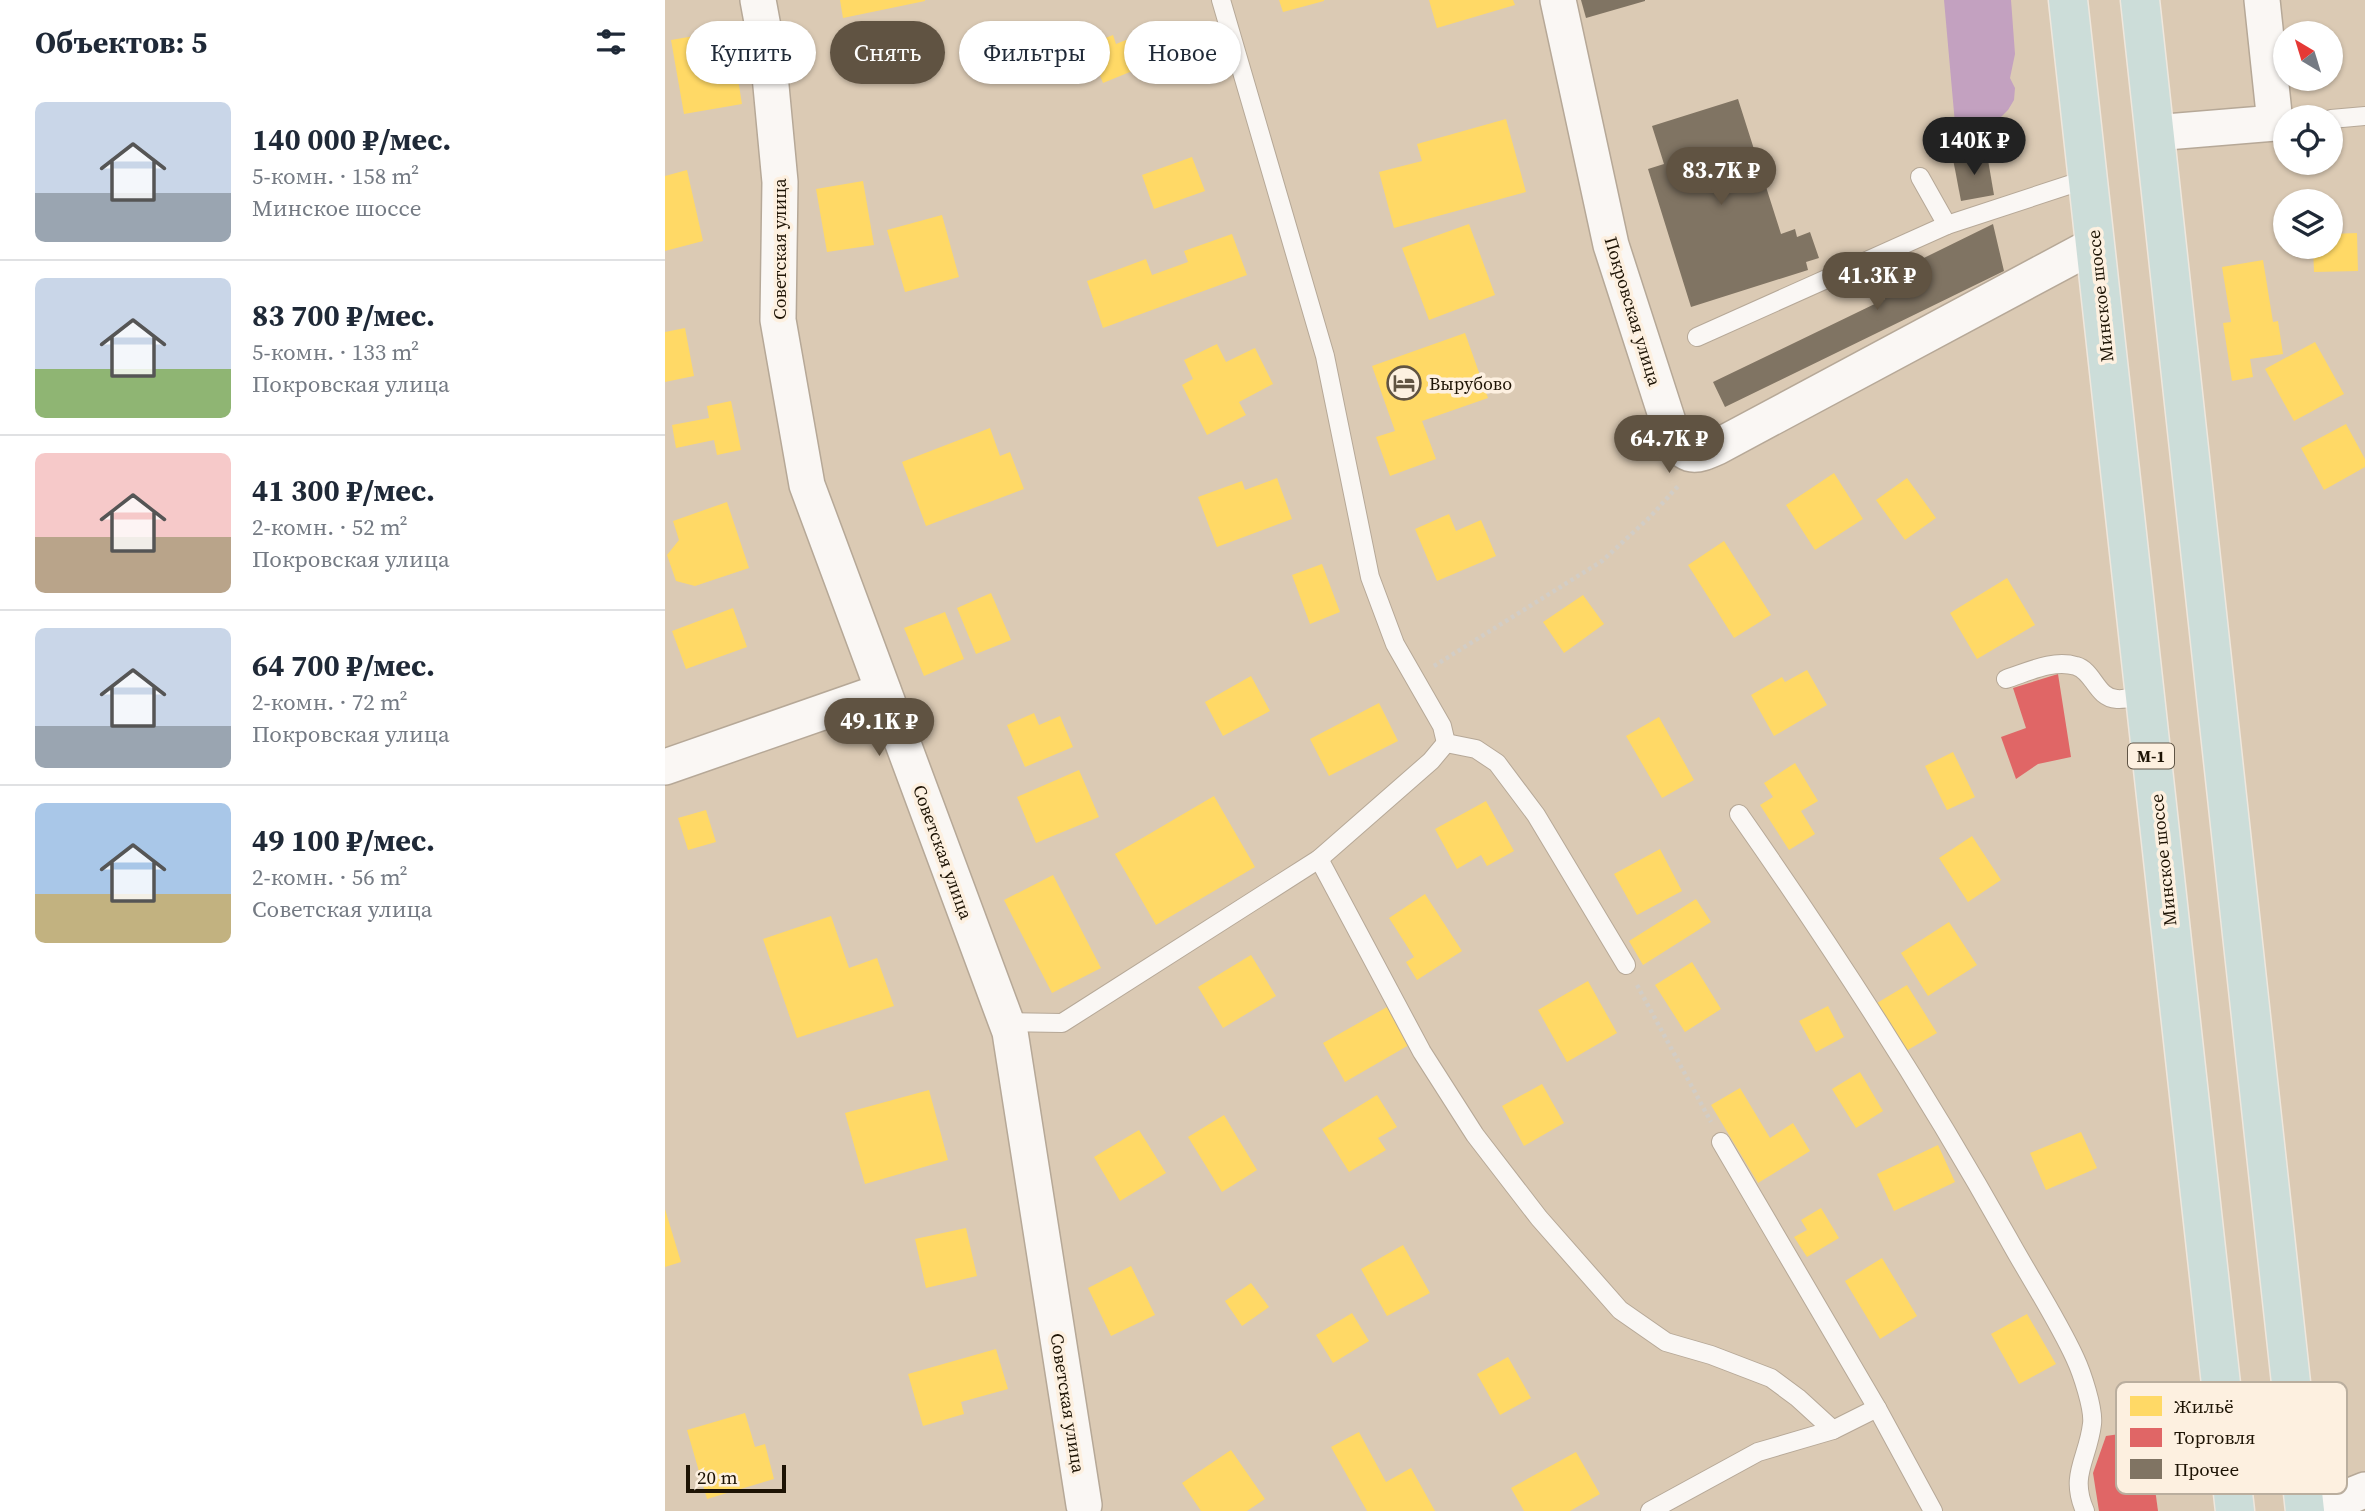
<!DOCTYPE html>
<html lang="ru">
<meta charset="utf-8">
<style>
:root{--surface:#fff;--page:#f2f2f3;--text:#1f2937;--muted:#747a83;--line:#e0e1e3;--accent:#605342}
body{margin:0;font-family:"Source Serif 4",serif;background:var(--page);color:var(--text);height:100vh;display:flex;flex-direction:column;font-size:26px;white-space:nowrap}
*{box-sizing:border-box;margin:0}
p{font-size:23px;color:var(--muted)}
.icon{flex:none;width:38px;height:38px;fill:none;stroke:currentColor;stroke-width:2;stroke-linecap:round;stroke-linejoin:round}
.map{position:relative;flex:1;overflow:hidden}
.panel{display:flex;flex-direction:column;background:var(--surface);width:665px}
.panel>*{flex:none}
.top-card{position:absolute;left:21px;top:21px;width:665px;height:63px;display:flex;gap:14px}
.needle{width:46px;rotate:322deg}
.buttons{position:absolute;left:1608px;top:21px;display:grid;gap:14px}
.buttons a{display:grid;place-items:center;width:70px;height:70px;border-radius:50%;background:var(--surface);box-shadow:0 2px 5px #0004;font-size:35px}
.scale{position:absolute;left:21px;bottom:18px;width:100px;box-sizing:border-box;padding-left:7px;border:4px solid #1d1304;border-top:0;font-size:19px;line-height:24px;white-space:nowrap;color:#1d1304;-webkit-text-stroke:5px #fdf0e0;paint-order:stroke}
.price{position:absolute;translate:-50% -60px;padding:0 16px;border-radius:24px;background:var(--accent);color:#fff;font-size:23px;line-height:46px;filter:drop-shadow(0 2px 4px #0008)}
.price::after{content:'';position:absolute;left:50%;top:42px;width:21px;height:16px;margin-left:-10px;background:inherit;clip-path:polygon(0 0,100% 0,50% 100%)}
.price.current{background:#222;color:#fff}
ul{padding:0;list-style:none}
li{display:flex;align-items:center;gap:21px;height:175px;padding:0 35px}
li+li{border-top:2px solid var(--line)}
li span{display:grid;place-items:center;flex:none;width:196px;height:140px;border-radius:10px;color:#555}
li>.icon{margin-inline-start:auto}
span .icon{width:84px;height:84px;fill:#fffc;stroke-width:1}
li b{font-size:30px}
h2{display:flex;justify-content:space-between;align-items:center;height:84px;padding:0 35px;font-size:30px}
.tag{padding:0 24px;border-radius:32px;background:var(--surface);box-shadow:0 2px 5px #0004;font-size:24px;line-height:63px}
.tag.current{background:var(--accent);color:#fff}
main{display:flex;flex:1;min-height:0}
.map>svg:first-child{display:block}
</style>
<main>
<section class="panel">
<h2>Объектов: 5<svg class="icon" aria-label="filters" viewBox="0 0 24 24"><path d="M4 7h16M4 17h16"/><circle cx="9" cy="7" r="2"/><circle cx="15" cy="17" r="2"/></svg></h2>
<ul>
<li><span style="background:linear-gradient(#c9d6e8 65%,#9aa5b1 0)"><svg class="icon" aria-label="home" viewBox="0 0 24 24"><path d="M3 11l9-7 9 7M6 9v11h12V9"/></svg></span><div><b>140 000 ₽/мес.</b><p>5-комн. · 158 m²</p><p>Минское шоссе</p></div></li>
<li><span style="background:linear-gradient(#c9d6e8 65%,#8fb573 0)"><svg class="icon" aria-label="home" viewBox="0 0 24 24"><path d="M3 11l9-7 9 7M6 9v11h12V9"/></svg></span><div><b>83 700 ₽/мес.</b><p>5-комн. · 133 m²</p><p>Покровская улица</p></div></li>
<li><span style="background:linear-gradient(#f6c9c9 60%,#b9a48a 0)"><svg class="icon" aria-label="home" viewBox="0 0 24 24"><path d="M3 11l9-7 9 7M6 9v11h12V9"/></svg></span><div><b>41 300 ₽/мес.</b><p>2-комн. · 52 m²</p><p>Покровская улица</p></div></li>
<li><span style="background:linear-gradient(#c9d6e8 70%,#9aa5b1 0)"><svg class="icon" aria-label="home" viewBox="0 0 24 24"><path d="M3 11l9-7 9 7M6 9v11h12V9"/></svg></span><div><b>64 700 ₽/мес.</b><p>2-комн. · 72 m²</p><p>Покровская улица</p></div></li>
<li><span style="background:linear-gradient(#a9c7e8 65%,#c2b280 0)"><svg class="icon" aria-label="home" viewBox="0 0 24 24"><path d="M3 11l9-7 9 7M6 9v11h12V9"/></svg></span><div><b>49 100 ₽/мес.</b><p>2-комн. · 56 m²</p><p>Советская улица</p></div></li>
</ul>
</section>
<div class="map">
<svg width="1700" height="1511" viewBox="0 0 1700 1511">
<rect width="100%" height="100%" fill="#dbcab4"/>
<path fill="#c3a1c0" d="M 1279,0 L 1346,0 L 1350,54 L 1345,78 L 1350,88 L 1349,100 L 1343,110 L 1326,127 L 1320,137 L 1311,144 L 1298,144 L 1291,135 Z"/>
<g fill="#ffd966">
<path d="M 175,0 L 260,0 L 260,1 L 178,18 Z"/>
<path d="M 614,0 L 659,0 L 659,1 L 618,12 Z"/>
<path d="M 764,0 L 848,0 L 850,5 L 772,28 Z"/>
<path d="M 493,27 L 504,56 L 438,83 L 423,45 L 448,35 L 451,44 Z"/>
<path d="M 41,34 L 44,50 L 61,47 L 62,55 L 69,54 L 77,104 L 19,114 L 6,40 Z"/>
<path d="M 841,119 L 861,192 L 729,228 L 714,172 L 757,161 L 752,144 Z"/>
<path d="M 527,157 L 540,191 L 489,209 L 477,175 Z"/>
<path d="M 22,170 L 38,241 L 0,251 L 0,176 Z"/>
<path d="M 198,181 L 209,245 L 162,252 L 151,189 Z"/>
<path d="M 277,215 L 294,277 L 240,292 L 222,230 Z"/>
<path d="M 804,224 L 830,295 L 764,320 L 737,248 Z"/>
<path d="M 1692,233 L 1693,271 L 1649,272 L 1648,247 L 1666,247 L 1666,234 Z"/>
<path d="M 567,234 L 582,275 L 438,328 L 422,281 L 481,259 L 487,275 L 523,262 L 519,251 Z"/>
<path d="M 1598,260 L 1608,322 L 1613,321 L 1618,354 L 1585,359 L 1588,377 L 1567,381 L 1558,323 L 1566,322 L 1557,267 Z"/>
<path d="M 20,328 L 29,376 L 0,382 L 0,332 Z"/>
<path d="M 800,333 L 823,398 L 757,421 L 771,459 L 725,476 L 711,437 L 730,431 L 707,366 Z"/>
<path d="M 1650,342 L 1679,394 L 1629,421 L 1600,369 Z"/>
<path d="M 552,344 L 561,362 L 590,348 L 608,384 L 574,402 L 581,415 L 542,435 L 517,385 L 528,379 L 519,360 Z"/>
<path d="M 66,401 L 76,450 L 52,455 L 49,440 L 11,448 L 7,425 L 44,418 L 42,406 Z"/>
<path d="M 1681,424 L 1700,459 L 1700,467 L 1659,490 L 1636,448 Z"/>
<path d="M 325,428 L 335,456 L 345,452 L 359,489 L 261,526 L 237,462 Z"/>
<path d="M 1169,473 L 1198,519 L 1150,550 L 1121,505 Z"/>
<path d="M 612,478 L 627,519 L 552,547 L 533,497 L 577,481 L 580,490 Z"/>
<path d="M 1242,478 L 1271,518 L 1240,540 L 1211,500 Z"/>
<path d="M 62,502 L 84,568 L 30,586 L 11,581 L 2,555 L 14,540 L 8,521 Z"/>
<path d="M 784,514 L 791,531 L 816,520 L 831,556 L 772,581 L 750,529 Z"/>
<path d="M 1059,541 L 1106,615 L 1069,638 L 1023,565 Z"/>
<path d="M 657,564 L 675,612 L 645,624 L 627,575 Z"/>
<path d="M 1342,578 L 1370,625 L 1312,659 L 1285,613 Z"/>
<path d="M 326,593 L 346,640 L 311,654 L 292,608 Z"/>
<path d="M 918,595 L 939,624 L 899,653 L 878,622 Z"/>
<path d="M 68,608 L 82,647 L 21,669 L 7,631 Z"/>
<path d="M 280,612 L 299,659 L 259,676 L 239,628 Z"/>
<path d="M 1142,670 L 1162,705 L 1109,736 L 1086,695 L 1117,677 L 1120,682 Z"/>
<path d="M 586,676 L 605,711 L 558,736 L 540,702 Z"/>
<path d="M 714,703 L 733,741 L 664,776 L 645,739 Z"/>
<path d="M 369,713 L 374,725 L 395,716 L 408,747 L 360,767 L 342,725 Z"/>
<path d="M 994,717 L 1029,780 L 997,798 L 961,736 Z"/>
<path d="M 1288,752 L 1310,797 L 1282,810 L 1260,766 Z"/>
<path d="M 1130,763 L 1153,801 L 1136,811 L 1150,834 L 1124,850 L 1095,805 L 1108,797 L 1099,783 Z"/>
<path d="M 414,770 L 434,817 L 371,843 L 352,797 Z"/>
<path d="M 549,796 L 590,867 L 491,925 L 450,854 Z"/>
<path d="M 821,801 L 849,851 L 822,866 L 816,855 L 792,869 L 770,829 Z"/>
<path d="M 41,810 L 51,842 L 23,850 L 13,818 Z"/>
<path d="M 1307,836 L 1336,880 L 1303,902 L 1274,858 Z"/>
<path d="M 995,849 L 1017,891 L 972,915 L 949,874 Z"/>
<path d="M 388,875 L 436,968 L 387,993 L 339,900 Z"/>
<path d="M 760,894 L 797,951 L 752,980 L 741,962 L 749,957 L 724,918 Z"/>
<path d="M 1031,899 L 1046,922 L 978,965 L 964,941 Z"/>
<path d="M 166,916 L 184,968 L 212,958 L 229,1006 L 132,1038 L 98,939 Z"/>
<path d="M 1284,922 L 1312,965 L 1263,996 L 1236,953 Z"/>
<path d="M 586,955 L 611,996 L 558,1028 L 533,987 Z"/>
<path d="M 1027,962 L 1056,1009 L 1020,1032 L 990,985 Z"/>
<path d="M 923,981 L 952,1033 L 902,1062 L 873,1010 Z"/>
<path d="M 1242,985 L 1272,1033 L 1241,1051 L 1212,1003 Z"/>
<path d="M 1163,1006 L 1179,1037 L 1151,1052 L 1134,1021 Z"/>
<path d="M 722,1007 L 744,1045 L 680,1082 L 658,1043 Z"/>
<path d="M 1195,1072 L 1218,1111 L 1191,1128 L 1167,1089 Z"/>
<path d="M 877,1084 L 899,1123 L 859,1146 L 837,1106 Z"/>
<path d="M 1075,1088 L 1105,1138 L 1128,1123 L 1145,1151 L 1093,1183 L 1046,1105 Z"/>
<path d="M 264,1090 L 283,1160 L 200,1184 L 180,1113 Z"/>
<path d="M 712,1095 L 732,1127 L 713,1138 L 721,1150 L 684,1172 L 657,1129 Z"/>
<path d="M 559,1115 L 592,1170 L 557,1192 L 523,1137 Z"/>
<path d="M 474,1130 L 501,1173 L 455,1201 L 429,1157 Z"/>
<path d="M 1416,1132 L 1432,1168 L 1381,1190 L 1365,1153 Z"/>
<path d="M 1273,1145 L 1290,1182 L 1229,1211 L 1212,1174 Z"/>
<path d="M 1156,1208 L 1174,1238 L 1142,1257 L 1129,1237 L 1142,1230 L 1136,1220 Z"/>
<path d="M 0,1209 L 16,1262 L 0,1267 Z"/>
<path d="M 301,1228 L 312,1276 L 261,1288 L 250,1239 Z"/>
<path d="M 738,1245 L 765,1293 L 722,1316 L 696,1269 Z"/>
<path d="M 1217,1258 L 1252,1316 L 1215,1339 L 1180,1281 Z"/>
<path d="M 466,1266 L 490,1315 L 446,1336 L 423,1288 Z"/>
<path d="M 586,1283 L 604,1307 L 577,1326 L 560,1301 Z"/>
<path d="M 687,1313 L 704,1341 L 668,1363 L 651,1335 Z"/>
<path d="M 1362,1314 L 1391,1364 L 1354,1384 L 1326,1334 Z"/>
<path d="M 331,1349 L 343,1389 L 296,1402 L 299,1414 L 258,1426 L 243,1374 Z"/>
<path d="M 843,1357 L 866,1398 L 835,1415 L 812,1374 Z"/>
<path d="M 80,1413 L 90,1447 L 100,1444 L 109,1479 L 42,1499 L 22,1430 Z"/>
<path d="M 694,1432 L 721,1482 L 746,1468 L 770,1511 L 702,1511 L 666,1447 Z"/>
<path d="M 566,1450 L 600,1499 L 582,1511 L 536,1511 L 517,1483 Z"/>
<path d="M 911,1452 L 935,1494 L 905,1511 L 859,1511 L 846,1488 Z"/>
</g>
<g fill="#e06666">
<path d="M 1393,674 L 1406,757 L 1373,764 L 1351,779 L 1336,737 L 1361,728 L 1348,688 Z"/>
<path d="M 1482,1430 L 1493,1511 L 1434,1511 L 1428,1473 L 1441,1436 Z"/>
</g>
<g fill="#807463">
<path d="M 916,0 L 980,0 L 980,1 L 921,18 Z"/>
<path d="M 1073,99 L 1116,234 L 1130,229 L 1132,237 L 1145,232 L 1154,258 L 1141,262 L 1143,270 L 1026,307 L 983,169 L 999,164 L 987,126 Z"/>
<path d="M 1322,154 L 1329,195 L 1296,201 L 1288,159 Z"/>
<path d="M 1328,224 L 1339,271 L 1060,407 L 1048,382 L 1220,299 L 1212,281 Z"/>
</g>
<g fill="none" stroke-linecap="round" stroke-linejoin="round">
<defs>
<g id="lane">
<path d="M 556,0 L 660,356 L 705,577 L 730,644 L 777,726 L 781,743"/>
<path d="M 1666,119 L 1700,116"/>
<path d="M 1255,177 L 1282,225"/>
<path d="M 1032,337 L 1282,225 L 1422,179"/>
<path d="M 1341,679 C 1363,672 1388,659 1411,666 C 1429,671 1431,698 1452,699 C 1460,700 1471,696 1479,695"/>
<path d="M 781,743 L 811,749 L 832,763 L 871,815 L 961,965"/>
<path d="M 1074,814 C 1170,951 1261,1092 1343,1238 C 1365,1278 1391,1317 1410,1358 C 1417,1373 1429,1409 1427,1424 C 1423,1459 1404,1475 1420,1511"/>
<path d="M 654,859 L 757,1052 L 810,1135 L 874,1218 L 955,1310 L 1001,1342 L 1046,1355 L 1106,1378 L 1133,1398 L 1168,1430"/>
<path d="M 341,1022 L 397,1023 L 654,859 L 766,761 L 781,743"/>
<path d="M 1056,1142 L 1212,1408 L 1268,1511"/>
<path d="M 985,1511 L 1093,1452 L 1168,1430 L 1212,1408"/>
</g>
<g id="street">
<path d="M 93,0 L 103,54 L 115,182 L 113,320 L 142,485 L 345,1032 L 419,1505"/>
<path d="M 893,0 L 946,245 L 1008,437 C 1022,459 1030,457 1052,447 L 1429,245"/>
<path d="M 1489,133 L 1610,123 L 1597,0"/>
<path d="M 0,767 L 218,691"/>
<path d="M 1639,1502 L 1685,1496 L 1700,1490"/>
</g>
<g id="highway">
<path d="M 1403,0 L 1570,1511"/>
<path d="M 1475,0 L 1640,1511"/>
</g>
</defs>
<use href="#lane" stroke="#b6a897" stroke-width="20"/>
<use href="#street" stroke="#b6a897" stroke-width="38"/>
<use href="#highway" stroke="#efe7dd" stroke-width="41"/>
<g stroke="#d2cdc6" stroke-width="4.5" stroke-dasharray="3.5 3.5" stroke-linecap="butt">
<path d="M 769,666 L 937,561 L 985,517 L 1014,485"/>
<path d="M 972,985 L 1046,1122"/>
</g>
<use href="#lane" stroke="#faf7f4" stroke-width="18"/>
<use href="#street" stroke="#faf7f4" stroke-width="35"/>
<use href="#highway" stroke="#ccddd9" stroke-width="38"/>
</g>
<defs>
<symbol id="hotel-ring" viewBox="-11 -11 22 22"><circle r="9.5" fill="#fdf0e0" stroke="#605342" stroke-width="1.5"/><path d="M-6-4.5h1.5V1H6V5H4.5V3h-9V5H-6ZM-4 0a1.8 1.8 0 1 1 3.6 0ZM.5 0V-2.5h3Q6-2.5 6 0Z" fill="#605342"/></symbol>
</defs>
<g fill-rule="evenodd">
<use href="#hotel-ring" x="720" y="364" width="38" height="38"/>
</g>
<g text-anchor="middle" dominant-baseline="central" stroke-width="7" stroke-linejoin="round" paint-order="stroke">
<rect fill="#fdf0e0" stroke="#605546" stroke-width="2" x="1463" y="743.5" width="46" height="25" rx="5"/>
<g font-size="16" font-weight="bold" fill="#1d1304">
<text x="1486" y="756">М-1</text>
</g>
<g font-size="18" fill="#1d1304" stroke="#fdf0e0">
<text transform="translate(114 249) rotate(-90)">Советская улица</text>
<text transform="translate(1435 296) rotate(-96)">Минское шоссе</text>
<text transform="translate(968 311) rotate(73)">Покровская улица</text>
<text transform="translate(278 852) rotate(70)">Советская улица</text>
<text transform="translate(1498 860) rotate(-96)">Минское шоссе</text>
<text transform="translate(403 1403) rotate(81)">Советская улица</text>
</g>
<g font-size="18" fill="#1d1304" stroke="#fdf0e0" text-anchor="start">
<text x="764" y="383">Вырубово</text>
</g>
</g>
<rect x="1451" y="1382" width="231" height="112" rx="10" fill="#fdf0e0" stroke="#baae9e" stroke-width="2"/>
<rect x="1465" y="1396" width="32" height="20" fill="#ffd966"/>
<rect x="1465" y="1428" width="32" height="19" fill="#e06666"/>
<rect x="1465" y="1459" width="32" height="20" fill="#807463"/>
<g font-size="19" fill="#1d1304">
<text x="1509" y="1413">Жильё</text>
<text x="1509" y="1444">Торговля</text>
<text x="1509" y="1476">Прочее</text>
</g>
</svg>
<div class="buttons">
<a><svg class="needle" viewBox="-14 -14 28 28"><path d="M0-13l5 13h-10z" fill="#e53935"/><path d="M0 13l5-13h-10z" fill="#747a83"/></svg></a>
<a><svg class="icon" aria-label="locate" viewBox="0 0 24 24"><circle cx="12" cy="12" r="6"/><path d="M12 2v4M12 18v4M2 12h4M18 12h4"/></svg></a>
<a><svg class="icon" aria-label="layers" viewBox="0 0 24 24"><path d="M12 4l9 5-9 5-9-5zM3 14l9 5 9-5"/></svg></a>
</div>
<div class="scale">20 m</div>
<b class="price current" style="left:1309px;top:177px">140K ₽</b>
<b class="price" style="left:1056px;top:207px">83.7K ₽</b>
<b class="price" style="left:1212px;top:312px">41.3K ₽</b>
<b class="price" style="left:1004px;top:475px">64.7K ₽</b>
<b class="price" style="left:214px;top:758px">49.1K ₽</b>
<div class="top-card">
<a class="tag">Купить</a>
<a class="tag current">Снять</a>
<a class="tag">Фильтры</a>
<a class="tag">Новое</a>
</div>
</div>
</main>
